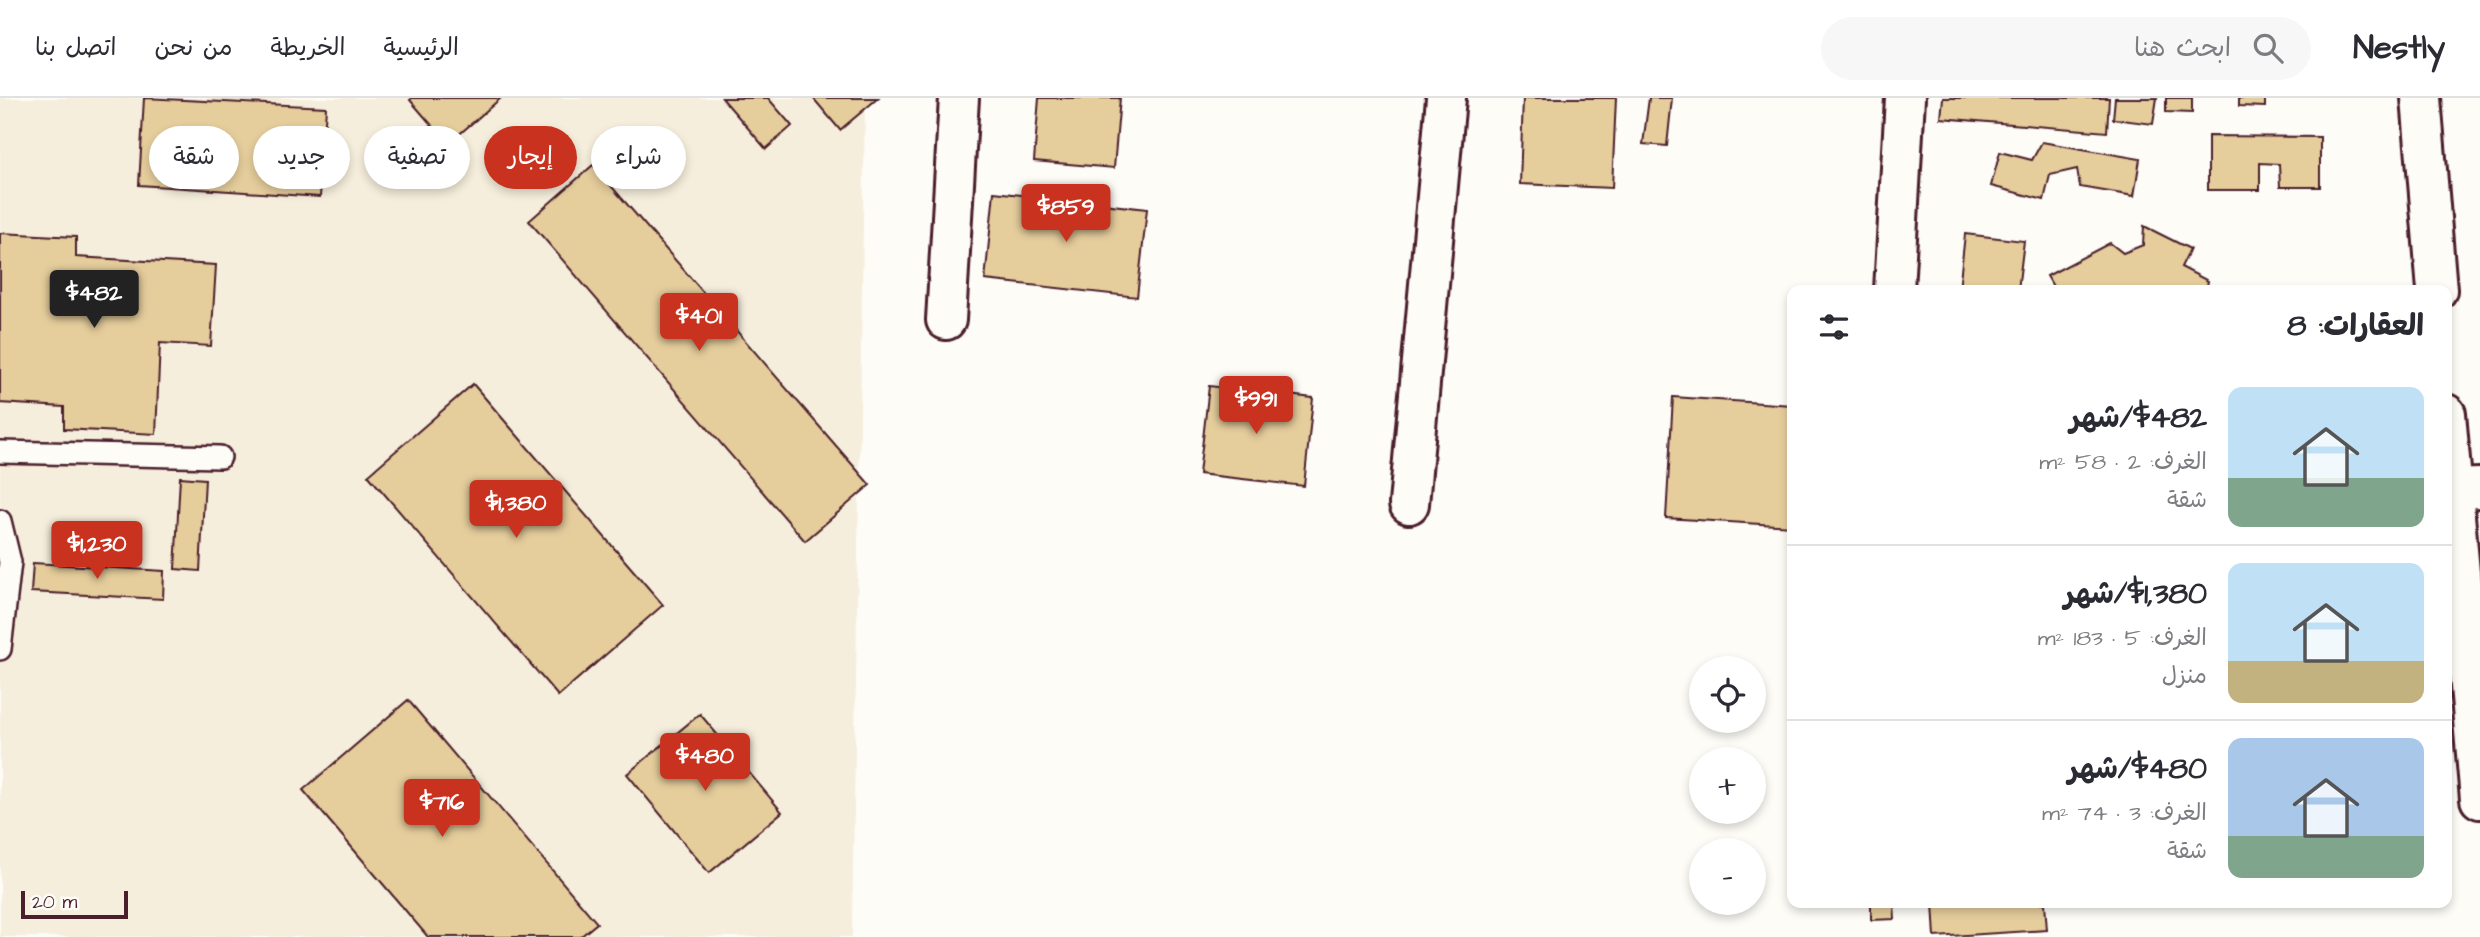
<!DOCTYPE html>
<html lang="ar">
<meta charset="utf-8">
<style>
:root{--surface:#fff;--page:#f7f7f7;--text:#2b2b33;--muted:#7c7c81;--line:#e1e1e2;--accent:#c8321e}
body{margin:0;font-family:"Architects Daughter","Playpen Sans Arabic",sans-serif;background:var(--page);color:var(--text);direction:rtl;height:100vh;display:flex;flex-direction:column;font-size:26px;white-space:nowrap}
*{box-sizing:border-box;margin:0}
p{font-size:23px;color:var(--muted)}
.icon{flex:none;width:38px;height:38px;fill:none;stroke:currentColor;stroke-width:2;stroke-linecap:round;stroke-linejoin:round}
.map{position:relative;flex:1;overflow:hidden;direction:ltr}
.sheet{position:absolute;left:1787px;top:187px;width:665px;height:623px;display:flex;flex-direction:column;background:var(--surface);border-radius:14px;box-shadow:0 4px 10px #0003;direction:rtl}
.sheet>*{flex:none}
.top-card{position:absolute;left:21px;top:28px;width:665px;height:63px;direction:rtl;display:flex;gap:14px}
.controls{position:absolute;left:1689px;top:558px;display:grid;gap:14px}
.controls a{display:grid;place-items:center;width:77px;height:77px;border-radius:50%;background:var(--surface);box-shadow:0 4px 10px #0003;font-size:35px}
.scale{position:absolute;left:21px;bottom:18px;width:107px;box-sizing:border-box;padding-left:7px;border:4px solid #4a1f2b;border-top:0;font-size:19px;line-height:24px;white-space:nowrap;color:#4a1f2b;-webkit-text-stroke:5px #fdfcf7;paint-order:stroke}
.price{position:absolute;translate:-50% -60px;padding:0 16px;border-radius:7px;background:var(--accent);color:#fff;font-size:23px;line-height:46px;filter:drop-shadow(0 2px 4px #0008)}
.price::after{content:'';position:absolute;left:50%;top:42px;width:21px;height:16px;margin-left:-10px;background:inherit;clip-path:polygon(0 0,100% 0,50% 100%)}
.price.active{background:#222;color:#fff}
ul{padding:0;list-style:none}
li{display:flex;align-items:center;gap:21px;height:175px;padding:0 28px}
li+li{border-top:2px solid var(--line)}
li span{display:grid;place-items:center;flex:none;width:196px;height:140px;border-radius:14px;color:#555}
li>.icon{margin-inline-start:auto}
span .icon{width:84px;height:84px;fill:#fffc;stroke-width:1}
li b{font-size:30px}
h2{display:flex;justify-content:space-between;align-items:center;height:84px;padding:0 28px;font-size:30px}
.pill{padding:0 24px;border-radius:32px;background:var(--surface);box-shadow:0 4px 10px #0003;font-size:24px;line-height:63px}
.pill.active{background:var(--accent);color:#fff}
header{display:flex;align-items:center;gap:42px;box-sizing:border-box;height:98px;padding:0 35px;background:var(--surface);border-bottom:2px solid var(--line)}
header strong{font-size:33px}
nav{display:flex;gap:38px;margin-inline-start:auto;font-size:24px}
.search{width:490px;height:63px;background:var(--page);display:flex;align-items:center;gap:18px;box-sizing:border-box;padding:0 24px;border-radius:38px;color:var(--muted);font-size:26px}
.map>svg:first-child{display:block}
</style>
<header>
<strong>Nestly</strong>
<div class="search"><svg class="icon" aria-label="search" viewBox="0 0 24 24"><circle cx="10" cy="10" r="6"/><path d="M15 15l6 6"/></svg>ابحث هنا</div>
<nav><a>الرئيسية</a><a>الخريطة</a><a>من نحن</a><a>اتصل بنا</a></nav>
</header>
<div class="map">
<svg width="2480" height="839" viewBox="0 0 2480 839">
<rect width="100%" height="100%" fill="#fdfcf7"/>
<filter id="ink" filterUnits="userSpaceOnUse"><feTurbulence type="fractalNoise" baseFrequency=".0143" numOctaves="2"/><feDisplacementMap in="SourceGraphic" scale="14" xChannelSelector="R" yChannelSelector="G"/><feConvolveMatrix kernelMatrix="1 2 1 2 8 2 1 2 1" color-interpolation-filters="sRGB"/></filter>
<g filter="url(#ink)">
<path fill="#f6eedc" d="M 0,0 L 865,0 L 852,839 L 0,839 Z"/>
<g fill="#e5cd9c" stroke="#4a1f2b" stroke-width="2">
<path d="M 144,0 L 326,9 L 320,99 L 139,87 Z"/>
<path d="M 412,0 L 501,0 L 448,46 L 410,2 Z"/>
<path d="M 722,0 L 768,0 L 792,28 L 766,51 Z"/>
<path d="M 813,0 L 878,0 L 840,32 Z"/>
<path d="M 1039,0 L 1120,0 L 1114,70 L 1034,63 Z"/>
<path d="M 1523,0 L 1616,0 L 1612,90 L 1520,86 Z"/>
<path d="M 1649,0 L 1672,0 L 1667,48 L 1643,46 Z"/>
<path d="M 1943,0 L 2109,0 L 2107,34 L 1941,20 Z"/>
<path d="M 2115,0 L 2157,0 L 2153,26 L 2113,21 Z"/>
<path d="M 2166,0 L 2192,0 L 2192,15 L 2166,14 Z"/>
<path d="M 2239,0 L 2265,0 L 2265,9 L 2239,8 Z"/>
<path d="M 2208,38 L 2320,39 L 2320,89 L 2280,89 L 2279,66 L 2260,65 L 2260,92 L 2208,92 Z"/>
<path d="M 2042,44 L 2140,61 L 2134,98 L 2080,89 L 2077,71 L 2050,77 L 2044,102 L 1991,88 L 2000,54 L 2032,62 Z"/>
<path d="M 593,67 L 870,387 L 805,443 L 529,123 Z"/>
<path d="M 994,94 L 1147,111 L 1137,199 L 985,182 Z"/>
<path d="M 2144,128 L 2190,151 L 2181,169 L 2208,183 L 2206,192 L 2055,192 L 2047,178 L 2110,145 L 2123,155 L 2143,147 Z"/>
<path d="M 0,135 L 76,139 L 76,159 L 216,167 L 211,248 L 160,245 L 156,336 L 64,331 L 64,309 L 0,305 Z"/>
<path d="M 1965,136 L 2024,143 L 2018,192 L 1959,192 Z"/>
<path d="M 473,286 L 663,507 L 558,598 L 368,377 Z"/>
<path d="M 1209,288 L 1313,300 L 1304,388 L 1199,376 Z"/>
<path d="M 1673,299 L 1792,307 L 1792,428 L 1666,420 Z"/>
<path d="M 180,379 L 205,381 L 200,473 L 175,471 Z"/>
<path d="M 33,465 L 164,473 L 163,501 L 31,494 Z"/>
<path d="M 408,602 L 597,825 L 580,839 L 428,839 L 303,692 Z"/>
<path d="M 700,616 L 782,714 L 709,775 L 627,676 Z"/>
<path d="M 1871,805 L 1894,805 L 1895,821 L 1871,822 Z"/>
<path d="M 1933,805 L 2045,805 L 2047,832 L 1935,839 Z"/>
</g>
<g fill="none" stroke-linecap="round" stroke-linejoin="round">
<defs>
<g id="service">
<path d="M 0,354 L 220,359"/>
<path d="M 0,423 L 10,464 L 0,551"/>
</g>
<g id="minor">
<path d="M 1894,192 L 1905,0"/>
<path d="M 946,222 L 959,0"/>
<path d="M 2452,391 L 2480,390"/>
<path d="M 1409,406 L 1446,0"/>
</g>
<g id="secondary">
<path d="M 2421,0 L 2437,192"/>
<path d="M 2446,316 L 2480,701"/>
</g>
</defs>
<use href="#service" stroke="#4a1f2b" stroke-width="26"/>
<use href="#minor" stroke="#4a1f2b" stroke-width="44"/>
<use href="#secondary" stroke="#4a1f2b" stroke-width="44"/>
<use href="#service" stroke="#fdfcf7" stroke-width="21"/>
<use href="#minor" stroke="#fdfcf7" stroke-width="38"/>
<use href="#secondary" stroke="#fdfcf7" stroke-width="38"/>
</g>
</g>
</svg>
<div class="controls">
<a><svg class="icon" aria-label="locate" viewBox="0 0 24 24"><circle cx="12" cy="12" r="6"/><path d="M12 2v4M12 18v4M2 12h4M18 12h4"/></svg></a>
<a>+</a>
<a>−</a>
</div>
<div class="scale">20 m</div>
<b class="price" style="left:1066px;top:146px">$859</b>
<b class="price active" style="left:94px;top:232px">$482</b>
<b class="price" style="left:699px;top:255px">$401</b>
<b class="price" style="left:1256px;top:338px">$991</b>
<b class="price" style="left:516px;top:442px">$1,380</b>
<b class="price" style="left:97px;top:483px">$1,230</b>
<b class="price" style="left:705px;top:695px">$480</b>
<b class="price" style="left:442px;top:741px">$716</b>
<div class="top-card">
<a class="pill">شراء</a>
<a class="pill active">إيجار</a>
<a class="pill">تصفية</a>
<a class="pill">جديد</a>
<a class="pill">شقة</a>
</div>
<section class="sheet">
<h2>العقارات: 8<svg class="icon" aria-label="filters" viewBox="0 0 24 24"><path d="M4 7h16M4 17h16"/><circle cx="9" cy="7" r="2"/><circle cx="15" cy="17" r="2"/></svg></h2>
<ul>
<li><span style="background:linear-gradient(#bfe0f5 65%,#7fa58c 0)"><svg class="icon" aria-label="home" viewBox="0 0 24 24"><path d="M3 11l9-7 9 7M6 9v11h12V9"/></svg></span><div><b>$482/شهر</b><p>الغرف: 2 · 58 m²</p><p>شقة</p></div></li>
<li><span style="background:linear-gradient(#bfe0f5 70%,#c2b280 0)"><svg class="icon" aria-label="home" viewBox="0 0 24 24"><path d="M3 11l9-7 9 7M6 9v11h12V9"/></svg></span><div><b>$1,380/شهر</b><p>الغرف: 5 · 183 m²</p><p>منزل</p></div></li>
<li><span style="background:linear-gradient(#a9c7e8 70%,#7fa58c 0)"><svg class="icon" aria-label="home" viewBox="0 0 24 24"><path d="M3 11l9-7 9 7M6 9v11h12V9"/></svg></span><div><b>$480/شهر</b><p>الغرف: 3 · 74 m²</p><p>شقة</p></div></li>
</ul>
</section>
</div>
